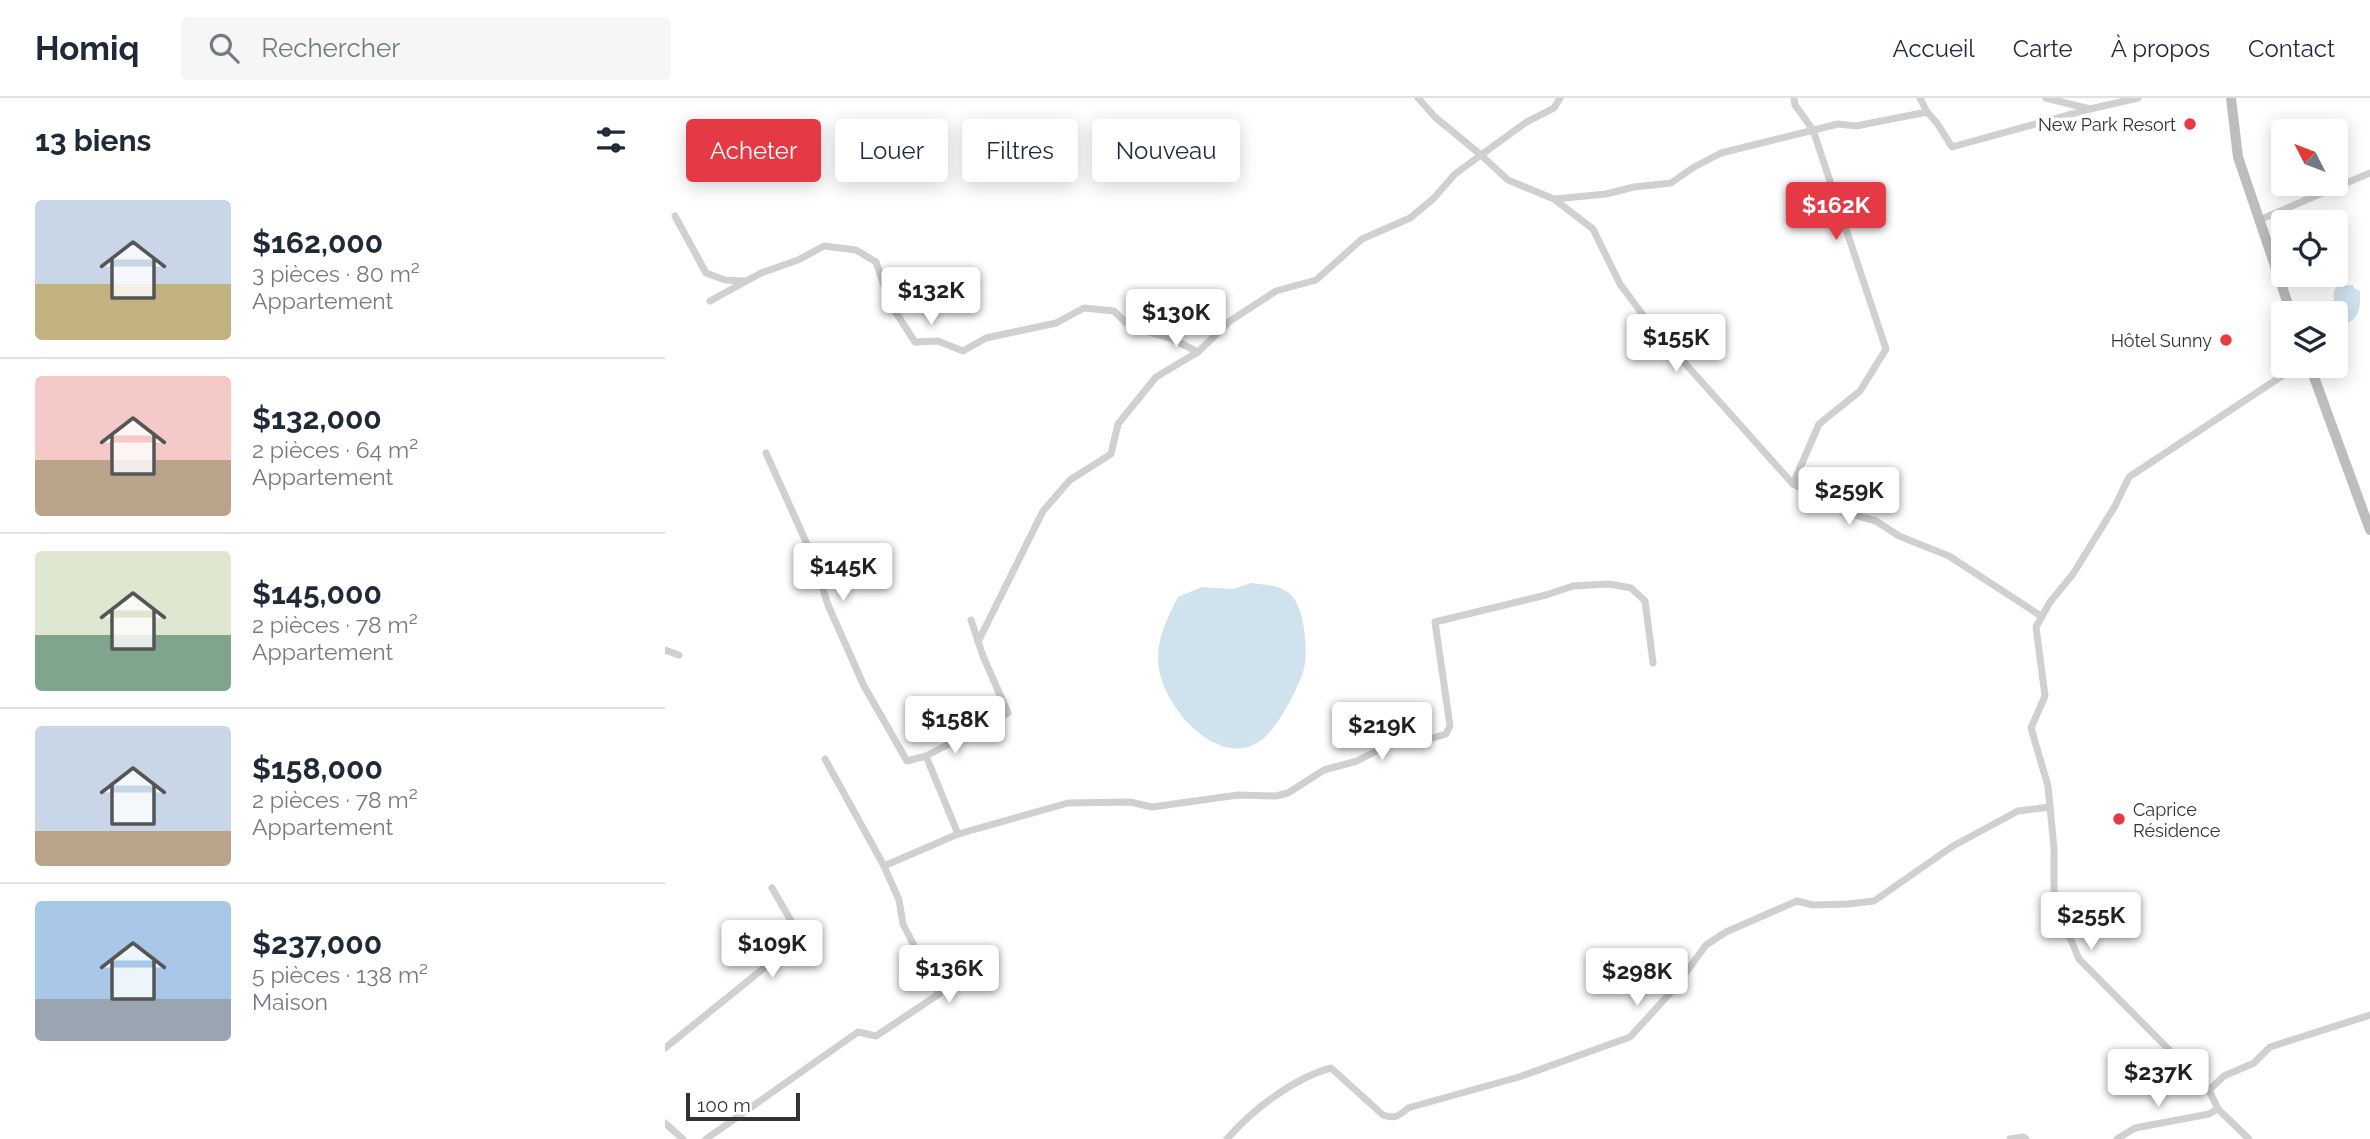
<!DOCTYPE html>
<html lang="fr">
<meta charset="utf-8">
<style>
:root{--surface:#fff;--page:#f6f6f7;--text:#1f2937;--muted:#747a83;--line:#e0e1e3;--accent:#e63946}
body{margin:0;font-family:Raleway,sans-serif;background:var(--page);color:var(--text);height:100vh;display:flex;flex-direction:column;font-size:26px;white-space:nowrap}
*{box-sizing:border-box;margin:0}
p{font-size:23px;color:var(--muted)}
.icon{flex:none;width:38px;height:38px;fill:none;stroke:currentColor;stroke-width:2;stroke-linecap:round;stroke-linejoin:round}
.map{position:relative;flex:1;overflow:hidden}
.side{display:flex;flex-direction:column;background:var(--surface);width:665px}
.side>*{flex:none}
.banner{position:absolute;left:21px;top:21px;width:665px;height:63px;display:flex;gap:14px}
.needle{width:46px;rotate:312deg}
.fabs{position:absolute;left:1606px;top:21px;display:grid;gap:14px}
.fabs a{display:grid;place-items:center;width:77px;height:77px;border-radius:7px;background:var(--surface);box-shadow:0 4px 18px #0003;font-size:35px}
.scale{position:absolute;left:21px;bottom:18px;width:114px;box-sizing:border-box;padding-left:7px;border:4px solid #333;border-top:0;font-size:19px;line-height:24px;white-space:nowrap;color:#333;-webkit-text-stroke:5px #fff;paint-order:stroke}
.price{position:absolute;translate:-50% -60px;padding:0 16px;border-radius:7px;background:#fff;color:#222;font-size:23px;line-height:46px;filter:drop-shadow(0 2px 4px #0008)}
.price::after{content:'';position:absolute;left:50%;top:42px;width:21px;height:16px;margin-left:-10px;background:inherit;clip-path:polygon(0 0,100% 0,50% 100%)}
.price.active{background:var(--accent);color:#fff}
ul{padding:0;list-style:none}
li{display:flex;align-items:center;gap:21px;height:175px;padding:0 35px}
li+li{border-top:2px solid var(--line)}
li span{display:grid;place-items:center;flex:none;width:196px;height:140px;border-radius:7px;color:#555}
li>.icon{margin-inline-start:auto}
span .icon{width:84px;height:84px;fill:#fffc;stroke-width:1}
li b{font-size:30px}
h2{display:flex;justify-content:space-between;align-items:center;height:84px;padding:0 35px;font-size:30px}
.pill{padding:0 24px;border-radius:7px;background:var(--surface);box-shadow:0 4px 18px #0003;font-size:24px;line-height:63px}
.pill.active{background:var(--accent);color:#fff}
header{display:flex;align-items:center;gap:42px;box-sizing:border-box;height:98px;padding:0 35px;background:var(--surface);border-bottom:2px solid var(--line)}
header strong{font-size:33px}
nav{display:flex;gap:38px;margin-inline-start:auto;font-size:24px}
.search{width:490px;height:63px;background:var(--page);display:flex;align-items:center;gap:18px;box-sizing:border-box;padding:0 24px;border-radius:7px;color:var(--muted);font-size:26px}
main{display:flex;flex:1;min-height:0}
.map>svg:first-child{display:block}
</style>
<header>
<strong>Homiq</strong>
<div class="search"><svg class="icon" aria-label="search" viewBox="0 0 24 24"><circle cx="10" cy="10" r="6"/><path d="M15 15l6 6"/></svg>Rechercher</div>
<nav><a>Accueil</a><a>Carte</a><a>À propos</a><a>Contact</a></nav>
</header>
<main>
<section class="side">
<h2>13 biens<svg class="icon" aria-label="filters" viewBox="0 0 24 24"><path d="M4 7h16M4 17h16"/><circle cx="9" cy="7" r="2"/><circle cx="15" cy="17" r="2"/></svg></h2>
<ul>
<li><span style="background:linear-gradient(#c9d6e8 60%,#c2b280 0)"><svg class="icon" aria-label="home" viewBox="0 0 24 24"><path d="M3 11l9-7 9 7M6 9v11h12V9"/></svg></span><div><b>$162,000</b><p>3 pièces · 80 m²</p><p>Appartement</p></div></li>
<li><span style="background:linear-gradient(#f6c9c9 60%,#b9a48a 0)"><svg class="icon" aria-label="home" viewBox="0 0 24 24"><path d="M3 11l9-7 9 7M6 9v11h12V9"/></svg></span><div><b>$132,000</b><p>2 pièces · 64 m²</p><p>Appartement</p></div></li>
<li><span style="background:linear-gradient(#dfe7d0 60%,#7fa58c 0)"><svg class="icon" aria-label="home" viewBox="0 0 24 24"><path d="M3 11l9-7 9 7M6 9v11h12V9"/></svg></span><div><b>$145,000</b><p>2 pièces · 78 m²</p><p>Appartement</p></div></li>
<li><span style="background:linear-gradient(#c9d6e8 75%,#b9a48a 0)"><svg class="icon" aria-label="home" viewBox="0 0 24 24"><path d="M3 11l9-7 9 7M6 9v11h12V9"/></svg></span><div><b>$158,000</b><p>2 pièces · 78 m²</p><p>Appartement</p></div></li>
<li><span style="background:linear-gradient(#a9c7e8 70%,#9aa5b1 0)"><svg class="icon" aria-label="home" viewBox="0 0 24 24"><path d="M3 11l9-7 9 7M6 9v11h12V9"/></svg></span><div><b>$237,000</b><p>5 pièces · 138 m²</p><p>Maison</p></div></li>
</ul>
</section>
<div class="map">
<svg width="1705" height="1041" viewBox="0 0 1705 1041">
<rect width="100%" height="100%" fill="#fff"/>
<g fill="#cfe2ee">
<path d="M 1688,187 L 1689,190 L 1695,193 C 1695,207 1696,219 1682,225 L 1675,220 C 1674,208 1663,200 1672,188 Z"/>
<path d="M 586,485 C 599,487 616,487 626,497 C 640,510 644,556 638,574 C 632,592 615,625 601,638 C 569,669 527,636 509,607 C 483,566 492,539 513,499 L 537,489 L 568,491 Z"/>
</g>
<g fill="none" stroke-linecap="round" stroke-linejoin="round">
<g stroke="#d0d0d0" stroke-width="7">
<path d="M 753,0 L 770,19 L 816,57 L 860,25 L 889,10 L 895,0"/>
<path d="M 1255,0 L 1262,14"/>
<path d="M 1381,0 L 1425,11 L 1473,0"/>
<path d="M 890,101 L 941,96 L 969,89 L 1006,85 L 1029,69 L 1056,55 L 1173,26 L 1191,28 L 1262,14 L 1272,25 L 1287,49 L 1425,11"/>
<path d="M 10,118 L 41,175 L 60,182 L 79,183"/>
<path d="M 1594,122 L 1705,75"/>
<path d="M 45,203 L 96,175 L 133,162 L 159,148 L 191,152 L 211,164 L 226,207 L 250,244 L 273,243 L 298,253 L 321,240 L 391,225 L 419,210 L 449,213 L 464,228 L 507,241 L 533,254"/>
<path d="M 1632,268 L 1464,379 L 1450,408 L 1408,476 L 1385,504 L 1371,529 L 1380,598 L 1366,630 L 1383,688 L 1389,750 L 1389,802 L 1414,861 L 1544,992 L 1559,978 L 1589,965 L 1605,949 L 1705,917"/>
<path d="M 101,355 L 147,457 L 163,507 L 199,588 L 242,663 L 261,658"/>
<path d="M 1128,386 L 1196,419 L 1211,423 L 1234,438 L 1284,458 L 1376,518"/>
<path d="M 313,544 L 378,413 L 405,382 L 446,356 L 453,326 L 491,279 L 533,254 L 565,223 L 611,193 L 651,182 L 697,141 L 745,120 L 768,101 L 790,76 L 816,57 L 843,82 L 889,101 L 928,131 L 955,186 L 984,225 L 1128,386 L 1154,326 L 1195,293 L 1221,251 L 1148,32 L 1130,7 L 1129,0"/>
<path d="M 0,552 L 14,557"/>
<path d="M 293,736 L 403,705 L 465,704 L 487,709 L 573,697 L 611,698 L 623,695 L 659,672 L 692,663 L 734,641 L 761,642 L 781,636 L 785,628 L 770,524 L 881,497 L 908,488 L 944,486 L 966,490 L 980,503 L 988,565"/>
<path d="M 219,768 L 293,736 L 261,658 L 343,615 L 318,558 L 306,522"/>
<path d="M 0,950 L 136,840 L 107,790"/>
<path d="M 1544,992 L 1553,1011 L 1584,1041"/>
<path d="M 0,1025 L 18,1041"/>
<path d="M 41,1041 L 193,934 L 211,938 L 274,896 L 238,826 L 234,802 L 219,768 L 160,661"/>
<path d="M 562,1041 C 587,1012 629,980 666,970 L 718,1017 C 730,1021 734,1018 743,1010 L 854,979 L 965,939 L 1009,891 L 1041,847 L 1061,834 L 1132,803 L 1148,807 L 1183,806 L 1209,803 L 1288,748 L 1353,713 L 1385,709"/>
<path d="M 1345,1041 L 1358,1039 L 1361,1041"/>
<path d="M 1452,1041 L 1470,1030 L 1544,1016 L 1553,1011"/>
</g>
<g stroke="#bdbdbd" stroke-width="10">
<path d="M 1566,0 L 1573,59 L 1626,215"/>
<path d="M 1645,268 L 1705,432"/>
</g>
</g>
<g fill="#e63946" stroke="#fff" stroke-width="2.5">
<circle cx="1525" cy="26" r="7"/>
<circle cx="1561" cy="242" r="7"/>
<circle cx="1454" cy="721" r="7"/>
</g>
<g text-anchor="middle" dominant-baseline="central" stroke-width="7" stroke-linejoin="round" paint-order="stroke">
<g font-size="18" fill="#333" stroke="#fff" text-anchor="end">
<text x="1511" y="26">New Park Resort</text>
<text x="1547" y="242">Hôtel Sunny</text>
<text x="1468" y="711" text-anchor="start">Caprice<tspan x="1468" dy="21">Résidence</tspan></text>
</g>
</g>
</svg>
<div class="fabs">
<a><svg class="needle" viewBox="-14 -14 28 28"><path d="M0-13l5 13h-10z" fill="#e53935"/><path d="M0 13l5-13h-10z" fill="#747a83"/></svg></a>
<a><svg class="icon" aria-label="locate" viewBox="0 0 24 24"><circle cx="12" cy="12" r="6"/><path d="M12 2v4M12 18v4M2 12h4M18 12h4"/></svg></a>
<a><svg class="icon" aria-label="layers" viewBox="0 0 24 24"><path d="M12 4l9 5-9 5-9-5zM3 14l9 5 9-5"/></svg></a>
</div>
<div class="scale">100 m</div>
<b class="price active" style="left:1171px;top:144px">$162K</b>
<b class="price" style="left:266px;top:229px">$132K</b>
<b class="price" style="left:511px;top:251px">$130K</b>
<b class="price" style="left:1011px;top:276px">$155K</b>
<b class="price" style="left:1184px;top:429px">$259K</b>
<b class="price" style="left:178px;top:505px">$145K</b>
<b class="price" style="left:290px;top:658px">$158K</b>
<b class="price" style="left:717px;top:664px">$219K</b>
<b class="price" style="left:1426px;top:854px">$255K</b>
<b class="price" style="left:107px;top:882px">$109K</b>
<b class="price" style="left:284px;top:907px">$136K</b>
<b class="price" style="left:972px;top:910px">$298K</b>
<b class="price" style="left:1493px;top:1011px">$237K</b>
<div class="banner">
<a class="pill active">Acheter</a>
<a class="pill">Louer</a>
<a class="pill">Filtres</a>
<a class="pill">Nouveau</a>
</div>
</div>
</main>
